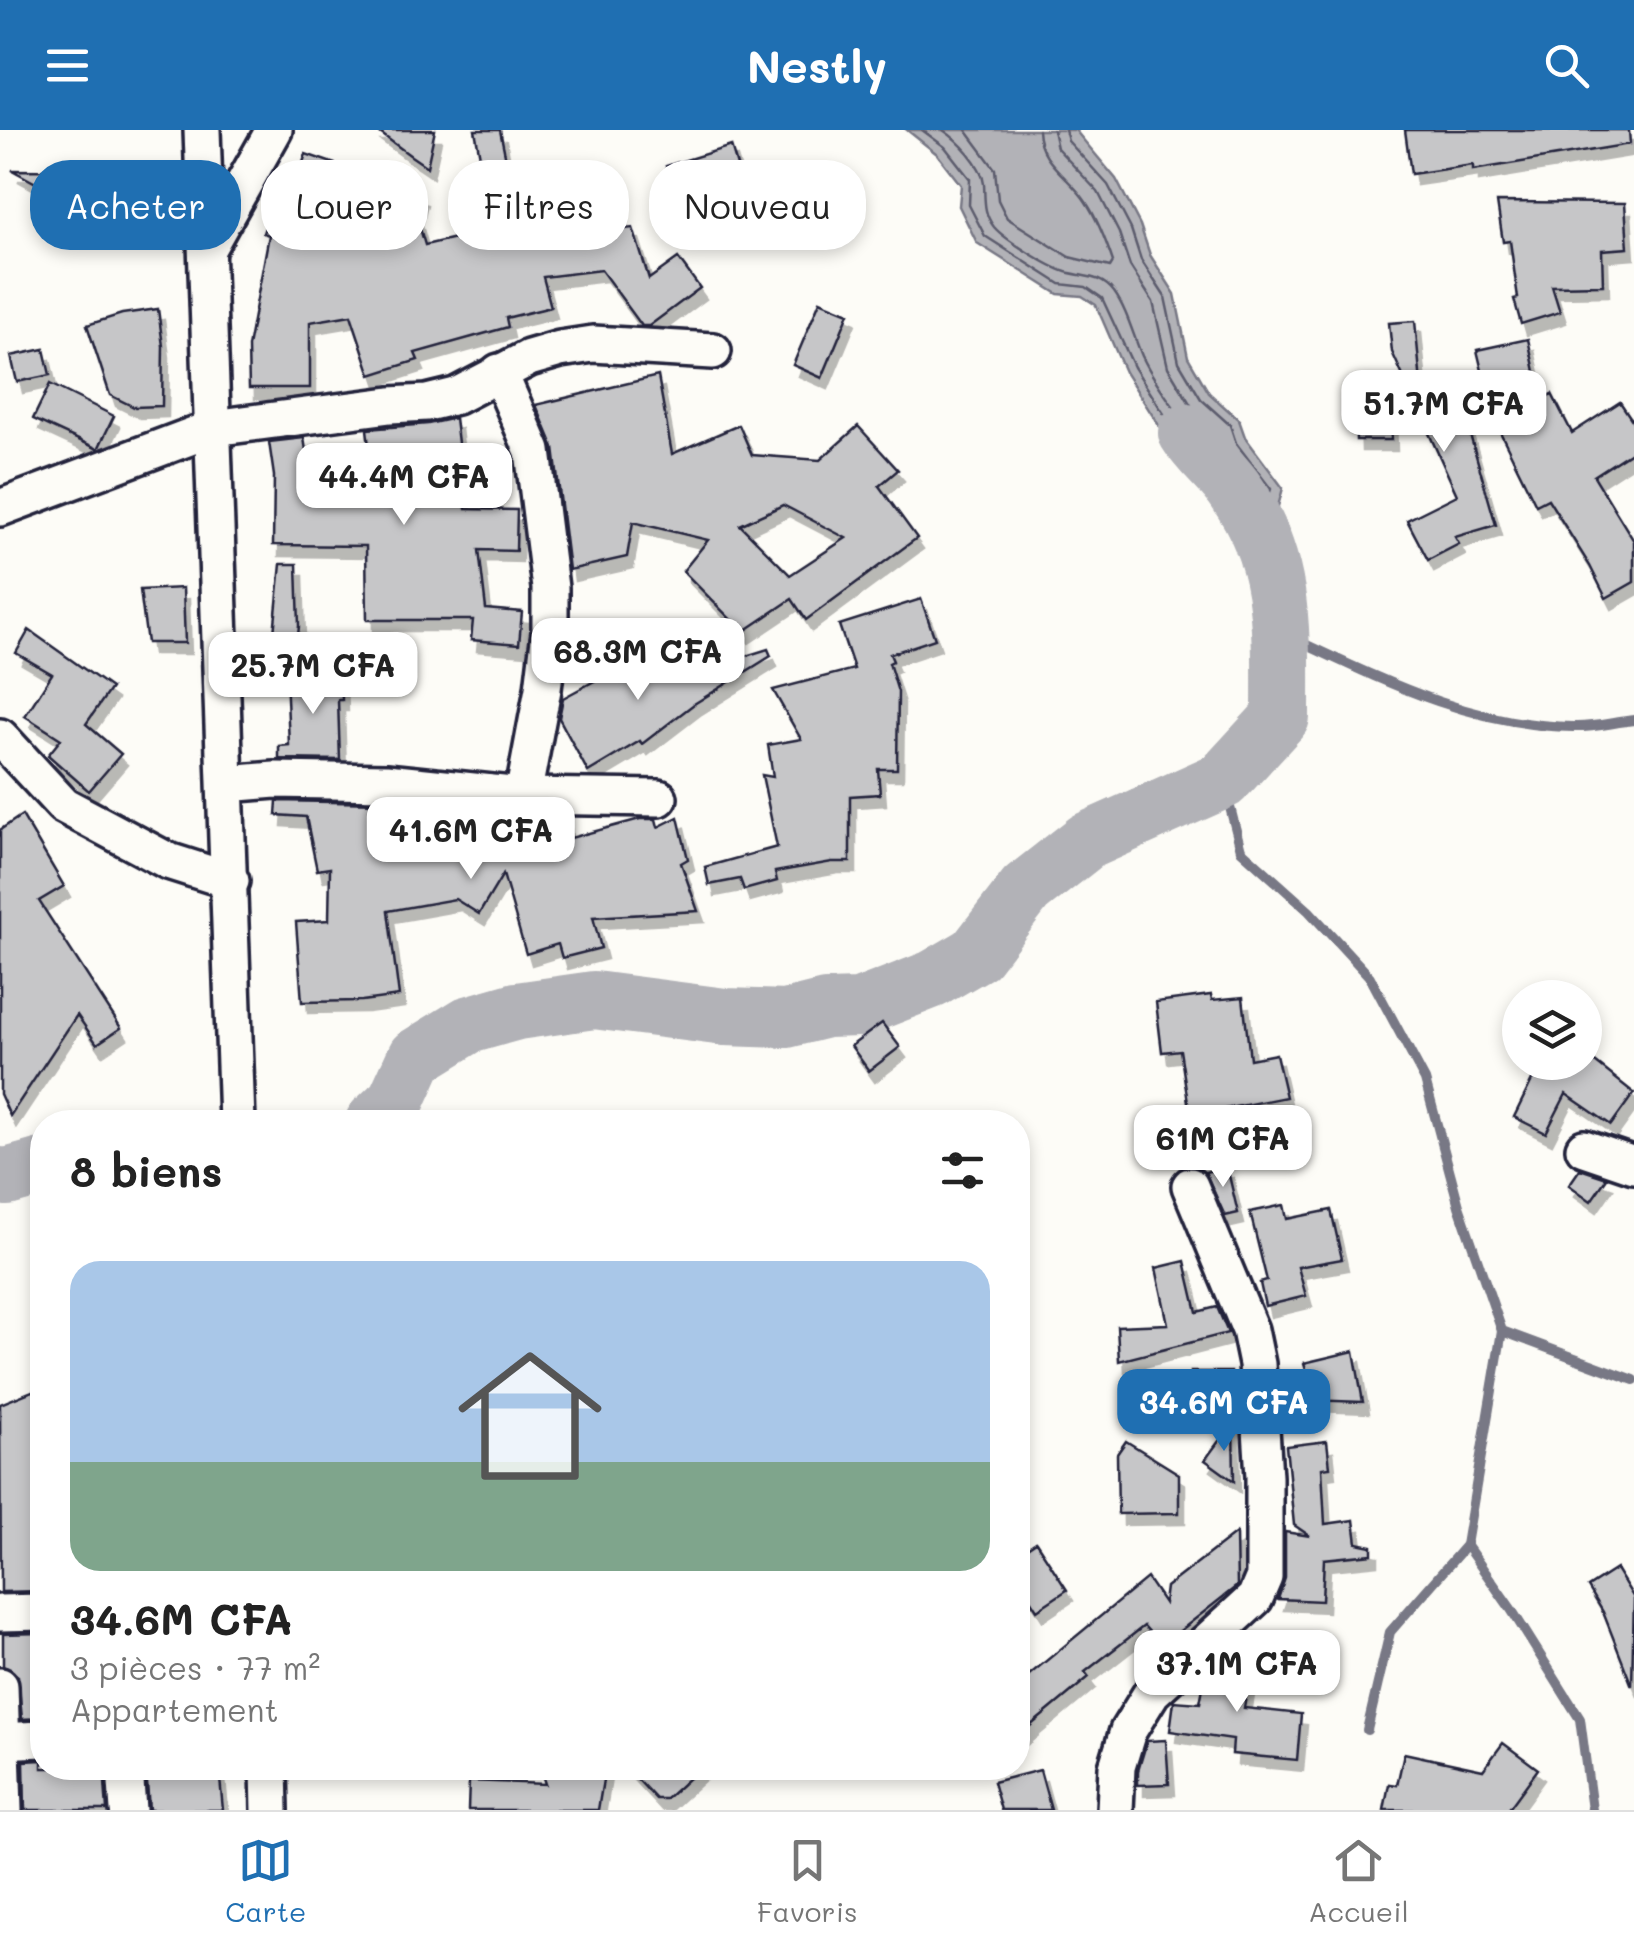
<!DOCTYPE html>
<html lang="fr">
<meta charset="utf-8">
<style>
:root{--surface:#fff;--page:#f2f2f2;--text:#222;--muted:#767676;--line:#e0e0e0;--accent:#1f6fb2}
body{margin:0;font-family:Mali,sans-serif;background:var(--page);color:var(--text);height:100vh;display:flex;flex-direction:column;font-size:38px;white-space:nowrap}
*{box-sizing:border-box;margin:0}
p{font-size:32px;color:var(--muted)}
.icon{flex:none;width:55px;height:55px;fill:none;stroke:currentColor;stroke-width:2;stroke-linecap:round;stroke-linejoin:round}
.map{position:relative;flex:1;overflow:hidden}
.sheet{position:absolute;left:30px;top:980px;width:1000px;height:670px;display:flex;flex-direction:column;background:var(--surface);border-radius:40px;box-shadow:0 5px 15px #0003}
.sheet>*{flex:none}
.guide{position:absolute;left:30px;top:30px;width:1000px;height:90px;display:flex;gap:20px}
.fabs{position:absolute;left:1502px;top:850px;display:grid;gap:20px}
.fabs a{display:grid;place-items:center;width:100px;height:100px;border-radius:50%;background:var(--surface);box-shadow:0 5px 15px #0003;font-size:50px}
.price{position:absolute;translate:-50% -85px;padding:0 22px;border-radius:20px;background:#fff;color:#222;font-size:32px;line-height:65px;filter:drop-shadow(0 2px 5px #0008)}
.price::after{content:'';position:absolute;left:50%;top:60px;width:30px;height:22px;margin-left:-15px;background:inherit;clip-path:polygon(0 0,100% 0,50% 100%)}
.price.on{background:var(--accent);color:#fff}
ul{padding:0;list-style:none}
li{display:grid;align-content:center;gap:20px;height:530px;padding:0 40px}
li+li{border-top:2px solid var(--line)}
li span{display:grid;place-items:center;height:310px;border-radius:30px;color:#555}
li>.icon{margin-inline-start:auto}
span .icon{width:180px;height:180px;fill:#fffc;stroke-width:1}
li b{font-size:42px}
h2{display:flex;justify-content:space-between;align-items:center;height:120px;padding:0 40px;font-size:42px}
.chip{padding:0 35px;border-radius:40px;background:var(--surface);box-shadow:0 5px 15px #0003;font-size:35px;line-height:90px}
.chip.on{background:var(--accent);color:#fff}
header{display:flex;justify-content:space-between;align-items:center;height:130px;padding:0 40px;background:var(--accent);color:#fff;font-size:45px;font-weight:700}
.menu{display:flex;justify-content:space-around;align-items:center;height:140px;border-top:2px solid var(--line);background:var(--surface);font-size:28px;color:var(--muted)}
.menu a{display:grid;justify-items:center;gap:5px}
.menu .on{color:var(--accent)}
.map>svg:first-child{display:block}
</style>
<header><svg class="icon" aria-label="menu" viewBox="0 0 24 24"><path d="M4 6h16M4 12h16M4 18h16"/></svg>Nestly<svg class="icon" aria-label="search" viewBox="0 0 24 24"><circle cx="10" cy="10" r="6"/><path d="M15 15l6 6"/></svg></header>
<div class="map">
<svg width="1634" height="1680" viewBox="0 0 1634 1680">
<defs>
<filter id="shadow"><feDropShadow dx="6" dy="11" stdDeviation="0" flood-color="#0004"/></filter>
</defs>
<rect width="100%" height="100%" fill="#fdfcf7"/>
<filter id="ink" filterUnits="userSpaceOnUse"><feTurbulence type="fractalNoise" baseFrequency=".01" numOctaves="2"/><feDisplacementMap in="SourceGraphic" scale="20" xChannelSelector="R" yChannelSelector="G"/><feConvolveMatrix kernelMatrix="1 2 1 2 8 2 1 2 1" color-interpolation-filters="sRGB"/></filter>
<g filter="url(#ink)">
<path fill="#b2b2b7" stroke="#787885" stroke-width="2.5" d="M 907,0 L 1075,0 L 1116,49 L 1140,95 L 1150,125 L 1175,164 L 1188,227 L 1209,263 L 1239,290 L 1245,307 L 1283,358 L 1277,380 L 1263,387 L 1238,363 L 1202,342 L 1170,313 L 1125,242 L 1096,175 L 1082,166 L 1058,164 L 977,113 L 959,76 L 961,55 L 937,24 Z"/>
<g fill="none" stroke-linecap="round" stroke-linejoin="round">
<g stroke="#5c5c6d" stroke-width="2.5">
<path d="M 922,0 L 945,17 L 970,49 L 969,75 L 985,106 L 1060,154 L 1086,157 L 1102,168 L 1134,237 L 1178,306 L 1208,334 L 1243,354 L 1262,372 L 1267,372 L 1271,359 L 1236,313 L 1230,295 L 1201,269 L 1179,232 L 1165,167 L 1141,130 L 1131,99 L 1108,55 L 1068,11 L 1065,0"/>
<path d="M 943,0 C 958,10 982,34 984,54 C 985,70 983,83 994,97 C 1005,110 1050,137 1066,142 C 1084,147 1101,145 1114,162 C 1127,180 1133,205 1142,226 C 1153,249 1199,320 1223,325 L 1225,319 L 1219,302 L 1192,277 L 1168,237 L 1153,172 L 1130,136 L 1119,103 L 1098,62 L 1057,18 L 1053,0"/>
<path d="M 966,0 L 995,39 L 998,70 L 1007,88 L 1069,127 L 1110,137 L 1113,132 C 1106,111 1098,90 1086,72 C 1070,47 1039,33 1038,0"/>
</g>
<g stroke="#787885" stroke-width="10">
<path d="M 1281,503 C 1374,546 1468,596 1573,597 C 1593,598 1614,592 1634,590"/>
<path d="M 1223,650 L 1241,720 L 1309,781 L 1370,847 L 1425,950 L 1459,1076 L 1502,1201 L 1634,1250"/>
<path d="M 1502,1201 L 1466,1415 L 1511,1479 L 1580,1589 L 1592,1680"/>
<path d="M 1367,1600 L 1390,1502 L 1466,1415"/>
</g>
<g stroke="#b2b2b7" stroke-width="58">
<path d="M 374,992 L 396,971 L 416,927 L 468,895 L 517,881 L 594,870 L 725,887 L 786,889 L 826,879 L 859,878 L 933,849 L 976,824 L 1026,759 L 1087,711 L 1223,650 L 1281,587 C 1281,505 1286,434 1237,363 C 1223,341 1201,326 1187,303"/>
<path d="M 0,1046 L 7,1047 L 42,1037"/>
</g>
</g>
<g fill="#c6c6c8" stroke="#22223b" stroke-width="2.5" fill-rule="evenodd" filter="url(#shadow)">
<path d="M 376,0 L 435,0 L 427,37 L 411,26 Z"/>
<path d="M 475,0 L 500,0 L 519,94 L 539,91 L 542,108 L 633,98 L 649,149 L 678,128 L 700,158 L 649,196 L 642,196 L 601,140 L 543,147 L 551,177 L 506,188 L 508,197 L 415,223 L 418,230 L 371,245 L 351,185 L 310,192 L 310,258 L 249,258 L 248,217 L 269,105 L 263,103 L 275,69 L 288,74 L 306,24 L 341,36 L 337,47 L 394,72 L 398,56 L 421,64 L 416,85 L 425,115 L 489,100 L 486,87 L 505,94 L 484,79 L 480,55 L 485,54 Z"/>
<path d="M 1405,0 L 1629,0 L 1630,14 L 1473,40 L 1473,35 L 1411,44 Z"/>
<path d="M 731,16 L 746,66 L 681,86 L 666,36 Z"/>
<path d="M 123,37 L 167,44 L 148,66 L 56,64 L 12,40 L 122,41 Z"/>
<path d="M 1497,72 L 1625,73 L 1628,118 L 1602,120 L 1603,155 L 1552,156 L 1560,182 L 1521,194 L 1514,169 L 1518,168 L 1510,111 L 1503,112 Z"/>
<path d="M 820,171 L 849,183 L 822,248 L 793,235 Z"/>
<path d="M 158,179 L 163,216 L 162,276 L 134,277 L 110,265 L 87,195 L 122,184 Z"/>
<path d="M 1415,191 L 1422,264 L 1456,256 L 1496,395 L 1455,407 L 1459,414 L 1428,430 L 1407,390 L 1457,365 L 1392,222 L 1389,193 Z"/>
<path d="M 1528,209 L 1541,269 L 1552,264 L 1572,303 L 1620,272 L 1634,293 L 1634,320 L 1594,346 L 1634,411 L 1634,452 L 1606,468 L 1590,436 L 1548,369 L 1536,375 L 1475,251 L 1484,249 L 1477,220 Z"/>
<path d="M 44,219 L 50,245 L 17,252 L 11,226 Z"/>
<path d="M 658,246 L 672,324 L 739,295 L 752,325 L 820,330 L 858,296 L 898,340 L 879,356 L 917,408 L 806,490 L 792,469 L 743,502 L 683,441 L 708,410 L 633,392 L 627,427 L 569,440 L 554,318 L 536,275 ZM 783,375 L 846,408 L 790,445 L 740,395 Z"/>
<path d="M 50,254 L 114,286 L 98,319 L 33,289 Z"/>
<path d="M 1390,274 L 1391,310 L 1356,310 L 1355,275 Z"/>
<path d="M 455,288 L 466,379 L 517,380 L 516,421 L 479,420 L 486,479 L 522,482 L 519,514 L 471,510 L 473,490 L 367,490 L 366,416 L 273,415 L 274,346 L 269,312 L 304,308 L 313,364 L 371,366 L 371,361 L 374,361 L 367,299 L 428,294 Z"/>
<path d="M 281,434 L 297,434 L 299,496 L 295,535 L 271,533 Z"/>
<path d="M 183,458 L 185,513 L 147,513 L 140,460 Z"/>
<path d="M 921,469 L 935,509 L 890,524 L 893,531 L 889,533 L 898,562 L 897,639 L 878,639 L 880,664 L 850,666 L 850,732 L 832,732 L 775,742 L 777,751 L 744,760 L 740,749 L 709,755 L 705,737 L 777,717 L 762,645 L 773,647 L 768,615 L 801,609 L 773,560 L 854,539 L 839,495 Z"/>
<path d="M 29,500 L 111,558 L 86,594 L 121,624 L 89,661 L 48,625 L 61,609 L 25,586 L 52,544 L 16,523 Z"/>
<path d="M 637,514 L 669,550 L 768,519 L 771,526 L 694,574 L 642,614 L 640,611 L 588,642 L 559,588 L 563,568 L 598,549 Z"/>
<path d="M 341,542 L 342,570 L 338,570 L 340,630 L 279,629 L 279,616 L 289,615 L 286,544 Z"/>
<path d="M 277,671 L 385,673 L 521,687 L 565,688 L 567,709 L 640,689 L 656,689 L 658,697 L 678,687 L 688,729 L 681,733 L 698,781 L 593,787 L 601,818 L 562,828 L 558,814 L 526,824 L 503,744 L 479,784 L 455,769 L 388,781 L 399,866 L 362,871 L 302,872 L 296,792 L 329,790 L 330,738 L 317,740 L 306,687 L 276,685 Z"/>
<path d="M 22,685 L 64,756 L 39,771 L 121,898 L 97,914 L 77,885 L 10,986 L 0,964 L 0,700 Z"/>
<path d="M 1211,865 L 1212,870 L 1243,867 L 1250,929 L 1276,924 L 1286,967 L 1225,979 L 1228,993 L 1192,998 L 1180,920 L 1162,922 L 1156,872 Z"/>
<path d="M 882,893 L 900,917 L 869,941 L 851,916 Z"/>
<path d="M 1541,932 L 1595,932 L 1634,963 L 1611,995 L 1566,964 L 1546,1003 L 1514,987 Z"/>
<path d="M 1227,1037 L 1238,1083 L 1225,1086 L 1205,1042 Z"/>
<path d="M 1580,1039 L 1607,1048 L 1591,1071 L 1569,1055 Z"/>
<path d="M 1284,1075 L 1287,1089 L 1331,1080 L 1342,1129 L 1298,1137 L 1306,1166 L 1265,1176 L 1260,1153 L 1267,1151 L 1250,1082 Z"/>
<path d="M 1185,1131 L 1197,1182 L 1217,1177 L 1228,1203 L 1119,1231 L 1117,1196 L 1168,1194 L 1156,1138 Z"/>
<path d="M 1354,1221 L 1363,1272 L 1280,1269 L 1280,1242 L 1307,1242 L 1304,1233 Z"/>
<path d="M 1191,1242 L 1231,1242 L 1232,1267 L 1192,1266 Z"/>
<path d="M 42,1257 L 42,1378 L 33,1381 L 41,1461 L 1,1462 L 0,1274 Z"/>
<path d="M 1233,1292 L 1234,1351 L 1205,1330 Z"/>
<path d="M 1126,1311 L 1179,1344 L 1179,1383 L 1118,1384 L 1117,1324 Z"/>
<path d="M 1327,1311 L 1330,1337 L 1322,1338 L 1325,1394 L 1354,1390 L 1357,1413 L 1372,1416 L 1372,1424 L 1324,1429 L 1322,1471 L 1278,1469 L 1285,1448 L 1285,1402 L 1310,1406 L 1294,1395 L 1286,1316 Z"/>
<path d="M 1236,1403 L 1237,1456 L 1157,1519 L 1158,1512 L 1144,1496 L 1085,1542 L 1089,1547 L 1018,1606 L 1018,1554 L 1147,1448 L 1164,1473 L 1166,1457 Z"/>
<path d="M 1036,1412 L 1067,1460 L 1037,1480 L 1018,1450 L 1018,1424 Z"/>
<path d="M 1616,1439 L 1634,1468 L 1632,1556 L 1603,1482 L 1588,1457 Z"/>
<path d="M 42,1503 L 42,1588 L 22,1589 L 18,1546 L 3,1536 L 3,1504 Z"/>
<path d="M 1223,1526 L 1252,1531 L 1244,1578 L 1301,1584 L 1297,1630 L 1232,1624 L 1233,1610 L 1170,1601 L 1174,1571 L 1200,1573 L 1206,1542 Z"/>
<path d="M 1166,1610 L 1169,1654 L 1138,1655 L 1138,1641 L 1147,1611 Z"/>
<path d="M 1503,1613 L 1538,1639 L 1508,1680 L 1384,1680 L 1389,1654 L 1397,1655 L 1404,1623 L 1483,1640 Z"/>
<path d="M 42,1630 L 42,1638 L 104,1638 L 107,1680 L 25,1680 L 24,1631 Z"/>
<path d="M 146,1638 L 219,1638 L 223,1680 L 149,1680 Z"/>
<path d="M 540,1638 L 605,1638 L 598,1680 L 468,1680 L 469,1651 L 545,1654 Z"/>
<path d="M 627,1638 L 700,1638 L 666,1669 L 656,1669 Z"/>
<path d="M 1040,1640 L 1051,1680 L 1001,1680 L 993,1652 Z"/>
</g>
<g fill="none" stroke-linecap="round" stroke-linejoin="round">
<defs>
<g id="minor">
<path d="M 202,0 L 237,992"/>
<path d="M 207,119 L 274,0"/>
<path d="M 499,242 L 533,321 L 550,458 L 550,501 L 543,559 L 523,666"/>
<path d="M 0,378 L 213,298 L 390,275 L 427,273 L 456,266 L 529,228 L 560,219 L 593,214 L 713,221"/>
<path d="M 0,607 L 63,675 L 168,731 L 231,751"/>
<path d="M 227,654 L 275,650 L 386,652 L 523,666 L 659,668"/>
<path d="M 1584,1018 L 1634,1035"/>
<path d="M 0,1483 L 42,1482"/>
<path d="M 0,1556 L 4,1680"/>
<path d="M 0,1611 L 42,1609"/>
<path d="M 125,1638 L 128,1680"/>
<path d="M 269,1638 L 270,1680"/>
<path d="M 1115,1680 L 1117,1637 L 1128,1601 L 1152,1562 L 1255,1468 L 1264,1447 L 1264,1347 L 1257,1234 L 1250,1200 L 1190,1056"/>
</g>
</defs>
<use href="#minor" stroke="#22223b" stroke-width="42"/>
<use href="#minor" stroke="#fdfcf7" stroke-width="35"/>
</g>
</g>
</svg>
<div class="fabs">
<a><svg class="icon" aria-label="layers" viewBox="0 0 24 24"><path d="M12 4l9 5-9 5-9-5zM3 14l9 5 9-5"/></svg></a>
</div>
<b class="price" style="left:1444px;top:325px">51.7M CFA</b>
<b class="price" style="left:404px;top:398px">44.4M CFA</b>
<b class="price" style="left:638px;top:573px">68.3M CFA</b>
<b class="price" style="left:313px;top:587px">25.7M CFA</b>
<b class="price" style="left:471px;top:752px">41.6M CFA</b>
<b class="price" style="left:1223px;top:1060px">61M CFA</b>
<b class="price on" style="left:1224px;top:1324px">34.6M CFA</b>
<b class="price" style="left:1237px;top:1585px">37.1M CFA</b>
<div class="guide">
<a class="chip on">Acheter</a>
<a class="chip">Louer</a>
<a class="chip">Filtres</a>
<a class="chip">Nouveau</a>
</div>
<section class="sheet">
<h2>8 biens<svg class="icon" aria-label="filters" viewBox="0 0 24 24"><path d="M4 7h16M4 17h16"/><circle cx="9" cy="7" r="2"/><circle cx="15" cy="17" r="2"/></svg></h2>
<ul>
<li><span style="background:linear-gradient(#a9c7e8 65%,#7fa58c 0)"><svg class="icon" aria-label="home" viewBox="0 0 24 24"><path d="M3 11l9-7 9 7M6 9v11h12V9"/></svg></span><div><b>34.6M CFA</b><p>3 pièces · 77 m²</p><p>Appartement</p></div></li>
</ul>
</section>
</div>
<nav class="menu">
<a class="on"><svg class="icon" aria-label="map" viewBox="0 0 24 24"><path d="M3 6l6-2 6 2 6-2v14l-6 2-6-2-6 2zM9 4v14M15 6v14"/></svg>Carte</a>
<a><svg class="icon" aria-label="saved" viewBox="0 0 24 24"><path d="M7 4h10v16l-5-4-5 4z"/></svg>Favoris</a>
<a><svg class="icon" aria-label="home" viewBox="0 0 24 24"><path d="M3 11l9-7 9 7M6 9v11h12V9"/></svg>Accueil</a>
</nav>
